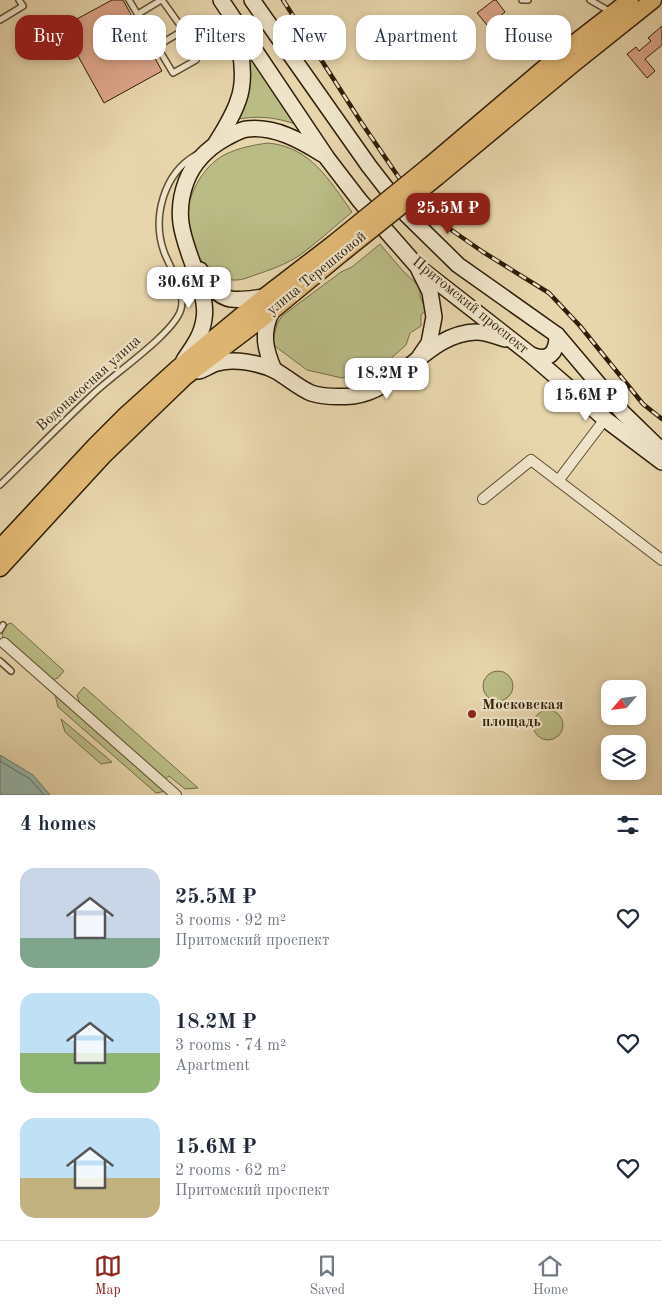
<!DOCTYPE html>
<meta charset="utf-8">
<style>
:root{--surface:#fff;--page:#f6f6f7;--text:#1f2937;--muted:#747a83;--line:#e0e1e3;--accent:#8f2418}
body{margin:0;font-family:"Old Standard TT",serif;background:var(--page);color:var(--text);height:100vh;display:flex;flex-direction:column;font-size:19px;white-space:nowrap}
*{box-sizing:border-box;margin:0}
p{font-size:16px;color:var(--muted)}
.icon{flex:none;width:28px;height:28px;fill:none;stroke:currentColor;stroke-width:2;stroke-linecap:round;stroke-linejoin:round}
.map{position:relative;height:795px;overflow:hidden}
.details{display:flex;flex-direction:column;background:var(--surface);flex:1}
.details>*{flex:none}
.banner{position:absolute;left:15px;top:15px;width:632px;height:45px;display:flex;gap:10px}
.needle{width:32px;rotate:242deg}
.controls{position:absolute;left:601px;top:680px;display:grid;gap:10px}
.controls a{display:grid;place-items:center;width:45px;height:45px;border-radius:10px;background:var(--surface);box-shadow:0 2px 8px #0003;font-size:25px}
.price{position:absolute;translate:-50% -42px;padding:0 11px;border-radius:10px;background:#fff;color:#222;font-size:16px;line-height:32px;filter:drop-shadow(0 1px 2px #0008)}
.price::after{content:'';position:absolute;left:50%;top:30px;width:15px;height:11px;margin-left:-8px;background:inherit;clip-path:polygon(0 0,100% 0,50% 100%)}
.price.active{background:var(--accent);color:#fff}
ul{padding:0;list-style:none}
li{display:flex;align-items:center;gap:15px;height:125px;padding:0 20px}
li span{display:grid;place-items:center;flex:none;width:140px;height:100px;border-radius:15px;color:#555}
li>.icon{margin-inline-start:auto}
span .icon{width:60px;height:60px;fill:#fffc;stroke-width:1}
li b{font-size:21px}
h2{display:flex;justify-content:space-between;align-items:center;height:60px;padding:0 20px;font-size:21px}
.chip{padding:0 18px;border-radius:15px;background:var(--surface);box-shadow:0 2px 8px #0003;font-size:18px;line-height:45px}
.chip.active{background:var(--accent);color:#fff}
.tab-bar{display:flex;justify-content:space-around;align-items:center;height:70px;border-top:1px solid var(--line);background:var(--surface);font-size:14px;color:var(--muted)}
.tab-bar a{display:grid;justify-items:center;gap:2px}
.tab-bar .active{color:var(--accent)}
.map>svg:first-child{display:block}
</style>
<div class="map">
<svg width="662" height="795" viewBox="0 0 662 795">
<rect width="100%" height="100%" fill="#e7d5ac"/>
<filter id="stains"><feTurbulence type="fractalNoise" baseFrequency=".004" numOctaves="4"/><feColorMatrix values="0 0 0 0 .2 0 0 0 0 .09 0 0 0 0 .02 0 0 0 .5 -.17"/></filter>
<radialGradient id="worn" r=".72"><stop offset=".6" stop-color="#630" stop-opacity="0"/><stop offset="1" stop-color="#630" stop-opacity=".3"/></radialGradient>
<g fill="#babc86" stroke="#746d46">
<path d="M 242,40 L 298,125 C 276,117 256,115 234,120 Z"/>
<path d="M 268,143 C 311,147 329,180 352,212 C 335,226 318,242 300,255 C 287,264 270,270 255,275 C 249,277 243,280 237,280 C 208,282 189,247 187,222 C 186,197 202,167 224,155 C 238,148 253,145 268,143 Z"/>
<path d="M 380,244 L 403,271 L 420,287 L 420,296 L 426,310 L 421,315 L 421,326 L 410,333 L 406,345 L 387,362 L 365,372 L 342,378 L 307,370 L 272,344 L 277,324 L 282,316 L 341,272 L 352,267 Z"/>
<path d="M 11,623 L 64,671 L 58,678 L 52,680 L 3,638 L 2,631 L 8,624 Z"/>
<circle cx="498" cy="686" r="15"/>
<path d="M 84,687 L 198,788 L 185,789 L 169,776 L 165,779 L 80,704 L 77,695 Z"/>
<path d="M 54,691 L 166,791 L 156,793 L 58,707 Z"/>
<circle cx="548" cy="725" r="15"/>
<path d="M 61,719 L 112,762 L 101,764 L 65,732 Z"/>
</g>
<path fill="#97b8ad" stroke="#6d7a6b" d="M 0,755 L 33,775 L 50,795 L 0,795 Z"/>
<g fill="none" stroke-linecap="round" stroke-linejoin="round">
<path stroke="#636b5a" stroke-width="1" d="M 0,761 L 30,779 L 44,795"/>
</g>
<g fill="#dca489" stroke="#2f1e07">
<path d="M 112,0 L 123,0 L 162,71 L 104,103 L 62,27 Z"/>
<path d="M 494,0 L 496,0 L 505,12 L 500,16 L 526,50 L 517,57 L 490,22 L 487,25 L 477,13 Z"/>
<path d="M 662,26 L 662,45 L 645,59 L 655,71 L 647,78 L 627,54 L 636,47 L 639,51 L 651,41 L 648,38 Z"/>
</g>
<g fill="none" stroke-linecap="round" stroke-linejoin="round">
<defs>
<g id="lane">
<path d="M 129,0 L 173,73 L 196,60 L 192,42 L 162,0"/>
<path d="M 522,0 L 528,0"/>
<path d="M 590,0 L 611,12"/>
<path d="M 138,14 L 161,0"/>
<path d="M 0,20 L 23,6 L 19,0"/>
<path d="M 157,46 L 184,30"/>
<path d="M 0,485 C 31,455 61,424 92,395 C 112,375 175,333 181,309 C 186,290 170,268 164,252 C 152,218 163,174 196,155"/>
<path d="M 0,630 L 3,625"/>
<path d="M 0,661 L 11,671"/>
</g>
<g id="street">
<path d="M 558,481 L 605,419"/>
<path d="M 483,499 L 531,460 L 662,560"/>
<path d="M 4,643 L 176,795"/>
</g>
<g id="secondary">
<path d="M 221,0 L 327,158 L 360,201 L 417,266 L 531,355 L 605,419 L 662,462"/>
<path d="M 252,0 L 369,166 L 407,215 L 458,265 L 557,335 L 623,413 L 662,451"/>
<path d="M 216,143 C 224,130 233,116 238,101 C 247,77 241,48 233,24"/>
<path d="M 200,270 C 207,282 217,297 231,299 C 241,301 254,298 264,297"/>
<path d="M 419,270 L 430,292 L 434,317 L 429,343 L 420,356"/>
<path d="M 272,311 C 261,333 265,349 274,370"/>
<path d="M 531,355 C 549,362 557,353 557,335"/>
<path d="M 184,360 C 193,347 202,335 204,319 C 206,308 203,297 200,286 C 189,247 171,223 186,182 C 193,163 208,148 226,138 C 232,135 239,130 247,129 C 274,126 300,140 322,154"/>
<path d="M 199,371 C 205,369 211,365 217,363 C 234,358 260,363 276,371 C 288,378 299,388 311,393 C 324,397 340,397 353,396 C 401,390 427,333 476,332 C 486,332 496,336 505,339"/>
</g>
<g id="primary">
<path d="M 429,166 L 568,48 L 630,0"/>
<path d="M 437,177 L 573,64 L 653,0"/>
<path d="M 0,548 L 95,446 L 126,415 L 178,368 L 264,297 L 333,244"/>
<path d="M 0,568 L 103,456 L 185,377 L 272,311 L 341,254"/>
</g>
</defs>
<use href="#lane" stroke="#5d4c30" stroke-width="8"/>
<use href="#street" stroke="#5d4c30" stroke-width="12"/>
<use href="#secondary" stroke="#2f1e07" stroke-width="18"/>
<use href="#primary" stroke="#2f1e07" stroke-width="19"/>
<use href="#lane" stroke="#efe4c9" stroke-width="5"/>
<use href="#street" stroke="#efe4c9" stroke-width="10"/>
<use href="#secondary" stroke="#efe4c9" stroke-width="15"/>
<use href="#primary" stroke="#e4ba76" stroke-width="16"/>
<defs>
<path id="rail" d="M 283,0 L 361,122 L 406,188 L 437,220 L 483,252 L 549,293 L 580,326 L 643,404 L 662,419"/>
</defs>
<use href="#rail" stroke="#2f1e07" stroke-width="4.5"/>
<use href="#rail" stroke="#efe4c9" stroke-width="2.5" stroke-dasharray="8" stroke-linecap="butt"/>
<defs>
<g id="primary-bridge">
<path d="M 333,244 L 429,166"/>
<path d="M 341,254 L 437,177"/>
</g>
</defs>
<use href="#primary-bridge" stroke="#2f1e07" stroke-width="19" stroke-linecap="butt"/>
<use href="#primary-bridge" stroke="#e4ba76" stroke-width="16"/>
</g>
<circle fill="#8f2418" stroke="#efe4c9" stroke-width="2" cx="472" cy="714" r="5"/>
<g text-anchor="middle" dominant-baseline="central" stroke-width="4.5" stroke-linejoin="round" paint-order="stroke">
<g font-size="15" fill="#2f1e07" stroke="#efe4c9">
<text transform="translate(317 274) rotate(-39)">улица Терешковой</text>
<text transform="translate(470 306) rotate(39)">Притомский проспект</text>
<text transform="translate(89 384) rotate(-42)">Водонасосная улица</text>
</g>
<g font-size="15" font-weight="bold" fill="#2f1e07" stroke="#efe4c9" text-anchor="start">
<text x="482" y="705">Московская<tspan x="482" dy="17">площадь</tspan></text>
</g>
</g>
<rect width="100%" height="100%" filter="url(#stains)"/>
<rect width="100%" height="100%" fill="url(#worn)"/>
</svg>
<div class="controls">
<a><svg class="needle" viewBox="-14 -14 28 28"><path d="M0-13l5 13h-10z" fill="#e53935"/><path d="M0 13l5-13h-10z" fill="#747a83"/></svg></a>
<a><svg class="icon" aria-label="layers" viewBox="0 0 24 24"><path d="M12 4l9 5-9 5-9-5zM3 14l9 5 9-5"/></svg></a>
</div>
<b class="price active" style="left:448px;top:235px">25.5M ₽</b>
<b class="price" style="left:189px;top:309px">30.6M ₽</b>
<b class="price" style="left:387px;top:400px">18.2M ₽</b>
<b class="price" style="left:586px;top:422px">15.6M ₽</b>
<div class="banner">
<a class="chip active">Buy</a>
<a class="chip">Rent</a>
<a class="chip">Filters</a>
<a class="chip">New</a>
<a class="chip">Apartment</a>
<a class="chip">House</a>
</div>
</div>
<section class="details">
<h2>4 homes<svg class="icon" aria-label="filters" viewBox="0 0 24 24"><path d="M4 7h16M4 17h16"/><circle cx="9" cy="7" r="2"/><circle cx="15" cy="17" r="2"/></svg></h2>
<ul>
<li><span style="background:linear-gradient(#c9d6e8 70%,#7fa58c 0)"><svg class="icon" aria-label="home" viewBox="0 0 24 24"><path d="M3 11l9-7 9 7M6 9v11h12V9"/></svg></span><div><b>25.5M ₽</b><p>3 rooms · 92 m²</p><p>Притомский проспект</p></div><svg class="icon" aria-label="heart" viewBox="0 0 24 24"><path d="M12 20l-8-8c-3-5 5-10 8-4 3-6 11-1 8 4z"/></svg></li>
<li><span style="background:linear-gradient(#bfe0f5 60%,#8fb573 0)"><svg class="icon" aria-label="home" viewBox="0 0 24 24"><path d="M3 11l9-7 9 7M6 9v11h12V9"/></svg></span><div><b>18.2M ₽</b><p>3 rooms · 74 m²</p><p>Apartment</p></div><svg class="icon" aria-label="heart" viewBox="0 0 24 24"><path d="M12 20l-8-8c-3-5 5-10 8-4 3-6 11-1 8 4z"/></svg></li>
<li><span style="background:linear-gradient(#bfe0f5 60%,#c2b280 0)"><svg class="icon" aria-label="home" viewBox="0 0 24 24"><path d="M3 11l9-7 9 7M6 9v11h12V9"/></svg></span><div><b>15.6M ₽</b><p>2 rooms · 62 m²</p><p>Притомский проспект</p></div><svg class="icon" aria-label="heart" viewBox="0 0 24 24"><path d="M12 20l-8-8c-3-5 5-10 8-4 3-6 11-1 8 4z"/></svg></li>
</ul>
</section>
<nav class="tab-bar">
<a class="active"><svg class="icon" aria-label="map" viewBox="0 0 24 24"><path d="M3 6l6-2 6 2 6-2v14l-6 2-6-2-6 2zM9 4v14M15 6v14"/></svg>Map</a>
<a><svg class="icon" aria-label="saved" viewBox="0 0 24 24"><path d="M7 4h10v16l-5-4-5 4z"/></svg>Saved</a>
<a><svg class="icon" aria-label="home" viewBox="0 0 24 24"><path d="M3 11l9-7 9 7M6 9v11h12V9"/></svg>Home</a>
</nav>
